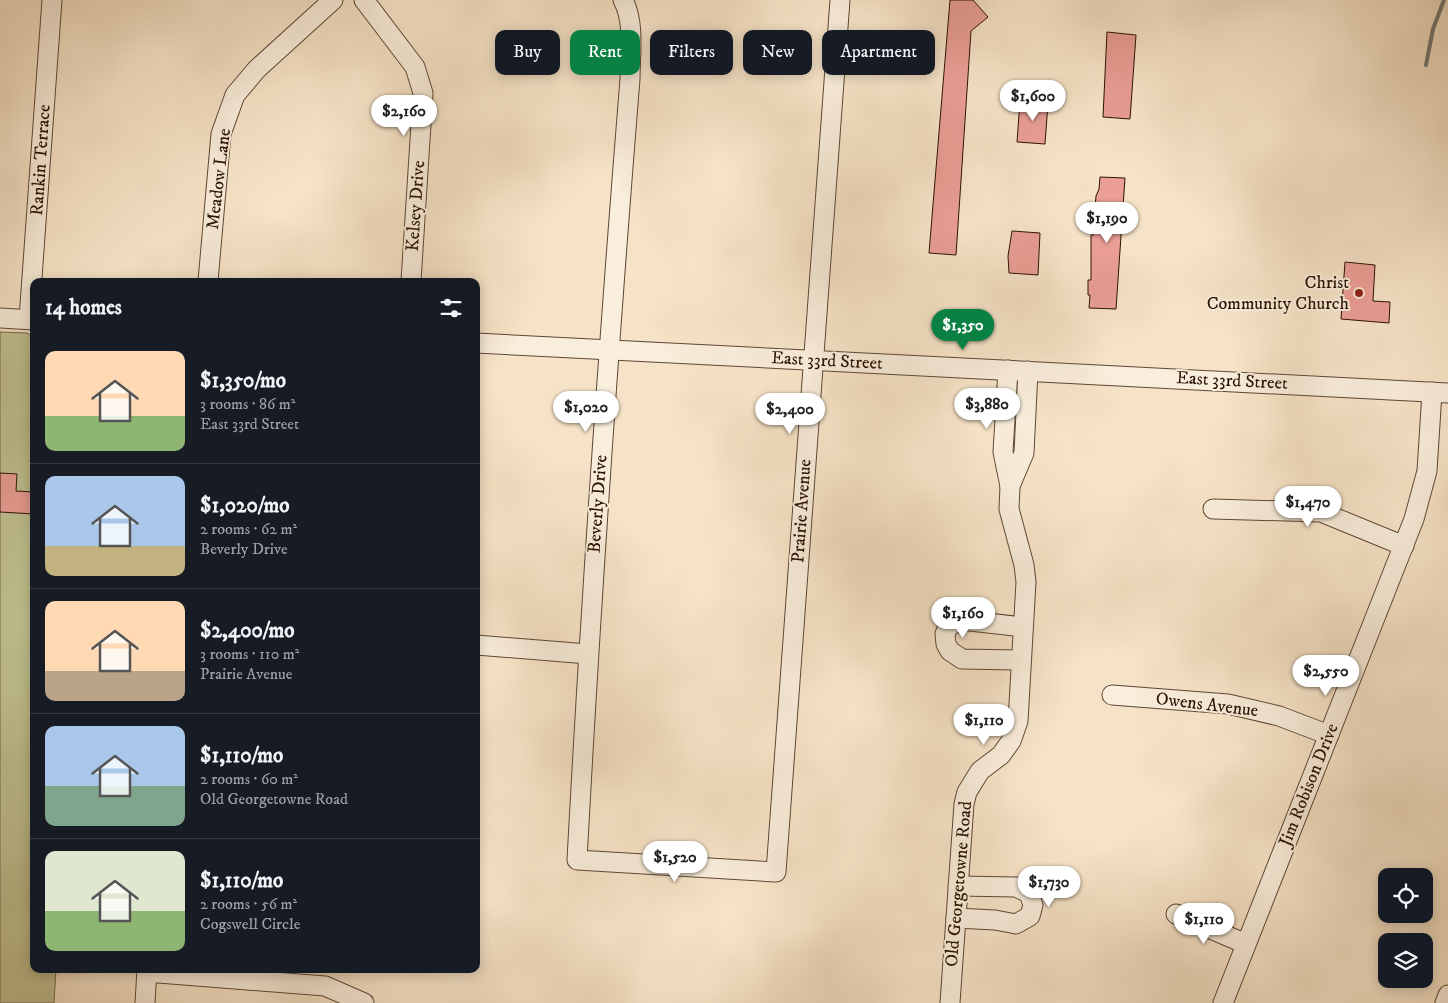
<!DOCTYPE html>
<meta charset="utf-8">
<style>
:root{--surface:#171b24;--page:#242831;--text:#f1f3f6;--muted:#9ea1a6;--line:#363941;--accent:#0b8043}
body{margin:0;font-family:"IM FELL DW Pica",serif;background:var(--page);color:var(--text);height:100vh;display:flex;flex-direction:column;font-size:19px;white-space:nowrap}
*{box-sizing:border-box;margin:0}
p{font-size:16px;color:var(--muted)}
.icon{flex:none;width:28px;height:28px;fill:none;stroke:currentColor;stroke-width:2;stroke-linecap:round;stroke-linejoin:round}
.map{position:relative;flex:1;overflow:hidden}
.side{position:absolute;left:30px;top:278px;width:450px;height:695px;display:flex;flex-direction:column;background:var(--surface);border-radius:10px;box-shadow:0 2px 12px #0003}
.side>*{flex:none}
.hud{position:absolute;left:495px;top:30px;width:475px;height:45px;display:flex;gap:10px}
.fabs{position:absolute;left:1378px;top:868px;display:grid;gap:10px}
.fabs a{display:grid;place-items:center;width:55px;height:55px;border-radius:10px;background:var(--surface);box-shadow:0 2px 12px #0003;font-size:25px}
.price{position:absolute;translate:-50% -42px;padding:0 11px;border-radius:18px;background:#fff;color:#222;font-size:16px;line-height:32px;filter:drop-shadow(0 1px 2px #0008)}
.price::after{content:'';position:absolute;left:50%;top:30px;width:15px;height:11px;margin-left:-8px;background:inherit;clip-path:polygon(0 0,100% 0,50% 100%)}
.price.active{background:var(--accent);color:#fff}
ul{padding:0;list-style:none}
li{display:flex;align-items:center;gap:15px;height:125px;padding:0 15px}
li+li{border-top:1px solid var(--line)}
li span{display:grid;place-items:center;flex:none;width:140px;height:100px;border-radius:10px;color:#555}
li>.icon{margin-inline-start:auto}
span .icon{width:60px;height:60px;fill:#fffc;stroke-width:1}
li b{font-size:21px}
h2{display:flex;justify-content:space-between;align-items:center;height:60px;padding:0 15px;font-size:21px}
.tag{padding:0 18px;border-radius:10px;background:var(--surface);box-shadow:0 2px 12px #0003;font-size:18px;line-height:45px}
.tag.active{background:var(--accent);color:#fff}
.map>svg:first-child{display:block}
</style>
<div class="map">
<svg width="1448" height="1003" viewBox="0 0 1448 1003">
<rect width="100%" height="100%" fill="#f6e3c7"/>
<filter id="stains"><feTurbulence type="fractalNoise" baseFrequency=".004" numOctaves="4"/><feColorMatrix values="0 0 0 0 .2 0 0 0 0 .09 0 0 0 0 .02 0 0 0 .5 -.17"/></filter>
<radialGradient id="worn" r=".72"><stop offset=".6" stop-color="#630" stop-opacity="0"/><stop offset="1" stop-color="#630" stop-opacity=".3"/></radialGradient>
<path fill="#c1c292" stroke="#766a4b" d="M 0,332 L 27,333 L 34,337 L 34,969 L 56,969 L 54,1003 L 0,1003 Z"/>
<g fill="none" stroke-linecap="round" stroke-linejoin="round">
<path stroke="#727875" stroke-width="4" d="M 1426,65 L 1433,29 L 1444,0"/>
</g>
<g fill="#ea9e95" stroke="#2a1304">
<path d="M 950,0 L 973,0 L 988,17 L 971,31 L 956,255 L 929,253 Z"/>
<path d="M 1107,32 L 1136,35 L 1130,119 L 1103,117 Z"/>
<path d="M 1020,101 L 1048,103 L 1045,144 L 1017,142 Z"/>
<path d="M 1100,177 L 1125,178 L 1116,309 L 1089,308 L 1090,295 L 1088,295 L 1088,280 L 1091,280 L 1091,235 L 1093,235 L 1096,196 L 1099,189 Z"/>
<path d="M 1012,231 L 1040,233 L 1038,275 L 1009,273 L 1008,256 Z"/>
<path d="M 1345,262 L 1375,265 L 1373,301 L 1390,302 L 1389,323 L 1341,319 Z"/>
<path d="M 0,473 L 17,474 L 16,491 L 34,492 L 34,514 L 0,512 Z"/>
</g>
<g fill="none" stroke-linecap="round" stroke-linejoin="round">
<defs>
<g id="minor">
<path d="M 364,0 L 415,67 L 423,93 L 411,281"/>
<path d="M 623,0 C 635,22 630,55 630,79 C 609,339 591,599 577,860 L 776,872 L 840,0"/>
<path d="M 208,281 L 221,134 L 235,95 L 257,69 L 333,0"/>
<path d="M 0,318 L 34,320"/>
<path d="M 29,319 L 52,0"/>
<path d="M 476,343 L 1448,393"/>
<path d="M 1010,486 L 1024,453 L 1028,371"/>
<path d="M 1213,509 L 1321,512 L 1404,546"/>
<path d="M 476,645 L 588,654"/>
<path d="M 1021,660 L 962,659 L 950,651 L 946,644 L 945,634 L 948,627 L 961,620 L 1023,627"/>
<path d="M 1112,695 L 1228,704 L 1279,716 L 1329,735"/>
<path d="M 1176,914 L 1246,944"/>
<path d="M 956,918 L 995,920 L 1016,924 L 1030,916 L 1033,905 L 1029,893 L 1016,887 L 958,886"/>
<path d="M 146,972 L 325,986 L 364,1003"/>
<path d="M 145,1003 L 147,969"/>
<path d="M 950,1003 L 964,804 L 967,792 L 980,771 L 1001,755 L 1011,741 L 1018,721 L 1026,582 L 1024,565 L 1009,509 L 1010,486 L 1003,452 L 1008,370"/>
<path d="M 1223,1003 L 1414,519 L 1427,471 L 1432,392"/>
<path d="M 1445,1003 L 1448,995"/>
</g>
</defs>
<use href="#minor" stroke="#5d4735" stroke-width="21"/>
<use href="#minor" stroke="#f9eddb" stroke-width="19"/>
</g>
<circle fill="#8f2418" stroke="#f9eddb" stroke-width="2" cx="1359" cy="293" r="5"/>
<g text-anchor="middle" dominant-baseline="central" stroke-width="4" stroke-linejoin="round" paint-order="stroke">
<g font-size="18" fill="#2a1304" stroke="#f9eddb">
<text transform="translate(41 160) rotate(-86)">Rankin Terrace</text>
<text transform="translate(219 179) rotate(-83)">Meadow Lane</text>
<text transform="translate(416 206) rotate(-86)">Kelsey Drive</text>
<text transform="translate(827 361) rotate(3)">East 33rd Street</text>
<text transform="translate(1232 381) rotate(3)">East 33rd Street</text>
<text transform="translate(598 504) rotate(-86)">Beverly Drive</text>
<text transform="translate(802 511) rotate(-86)">Prairie Avenue</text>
<text transform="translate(1207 705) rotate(7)">Owens Avenue</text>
<text transform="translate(1309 785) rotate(-68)">Jim Robison Drive</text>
<text transform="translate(959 884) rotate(-85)">Old Georgetowne Road</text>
</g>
<g font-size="18" fill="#2a1304" stroke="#f9eddb" text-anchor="end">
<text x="1349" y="283">Christ<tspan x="1349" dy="21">Community Church</tspan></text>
</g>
</g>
<rect width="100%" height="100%" filter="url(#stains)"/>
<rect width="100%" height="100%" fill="url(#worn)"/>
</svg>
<div class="fabs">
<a><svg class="icon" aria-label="locate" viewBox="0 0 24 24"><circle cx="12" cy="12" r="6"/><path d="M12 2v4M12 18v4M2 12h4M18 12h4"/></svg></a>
<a><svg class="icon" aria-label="layers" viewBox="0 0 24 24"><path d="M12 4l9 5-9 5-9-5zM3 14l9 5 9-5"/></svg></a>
</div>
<b class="price" style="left:1033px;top:122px">$1,600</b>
<b class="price" style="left:404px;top:137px">$2,160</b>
<b class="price" style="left:1107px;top:244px">$1,190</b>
<b class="price active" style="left:963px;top:351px">$1,350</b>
<b class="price" style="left:987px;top:430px">$3,880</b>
<b class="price" style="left:586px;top:433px">$1,020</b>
<b class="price" style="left:790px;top:435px">$2,400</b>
<b class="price" style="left:1308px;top:528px">$1,470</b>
<b class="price" style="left:963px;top:639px">$1,160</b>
<b class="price" style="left:1326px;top:697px">$2,550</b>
<b class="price" style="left:984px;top:746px">$1,110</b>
<b class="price" style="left:675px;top:883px">$1,520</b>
<b class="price" style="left:1049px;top:908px">$1,730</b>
<b class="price" style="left:1204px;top:945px">$1,110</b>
<div class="hud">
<a class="tag">Buy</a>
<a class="tag active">Rent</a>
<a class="tag">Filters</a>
<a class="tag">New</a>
<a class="tag">Apartment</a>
</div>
<section class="side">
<h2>14 homes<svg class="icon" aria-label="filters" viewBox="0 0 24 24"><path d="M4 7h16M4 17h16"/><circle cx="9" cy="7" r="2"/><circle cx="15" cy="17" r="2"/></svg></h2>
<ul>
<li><span style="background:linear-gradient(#ffd9b3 65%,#8fb573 0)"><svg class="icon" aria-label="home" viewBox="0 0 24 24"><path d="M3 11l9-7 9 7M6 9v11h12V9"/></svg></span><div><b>$1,350/mo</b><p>3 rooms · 86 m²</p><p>East 33rd Street</p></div></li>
<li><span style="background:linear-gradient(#a9c7e8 70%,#c2b280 0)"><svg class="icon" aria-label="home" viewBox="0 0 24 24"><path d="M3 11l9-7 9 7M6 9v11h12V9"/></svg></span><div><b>$1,020/mo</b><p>2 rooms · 62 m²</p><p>Beverly Drive</p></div></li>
<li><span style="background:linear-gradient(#ffd9b3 70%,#b9a48a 0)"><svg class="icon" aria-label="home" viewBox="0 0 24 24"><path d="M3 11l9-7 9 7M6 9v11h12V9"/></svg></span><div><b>$2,400/mo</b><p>3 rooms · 110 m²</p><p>Prairie Avenue</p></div></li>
<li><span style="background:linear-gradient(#a9c7e8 60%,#7fa58c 0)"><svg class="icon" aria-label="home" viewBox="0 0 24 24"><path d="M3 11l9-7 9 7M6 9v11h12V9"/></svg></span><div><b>$1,110/mo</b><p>2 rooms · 60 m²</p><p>Old Georgetowne Road</p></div></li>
<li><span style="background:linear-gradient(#dfe7d0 60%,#8fb573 0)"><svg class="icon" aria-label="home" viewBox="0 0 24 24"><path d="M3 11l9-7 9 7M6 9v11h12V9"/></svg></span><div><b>$1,110/mo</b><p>2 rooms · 56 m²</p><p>Cogswell Circle</p></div></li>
</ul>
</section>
</div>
